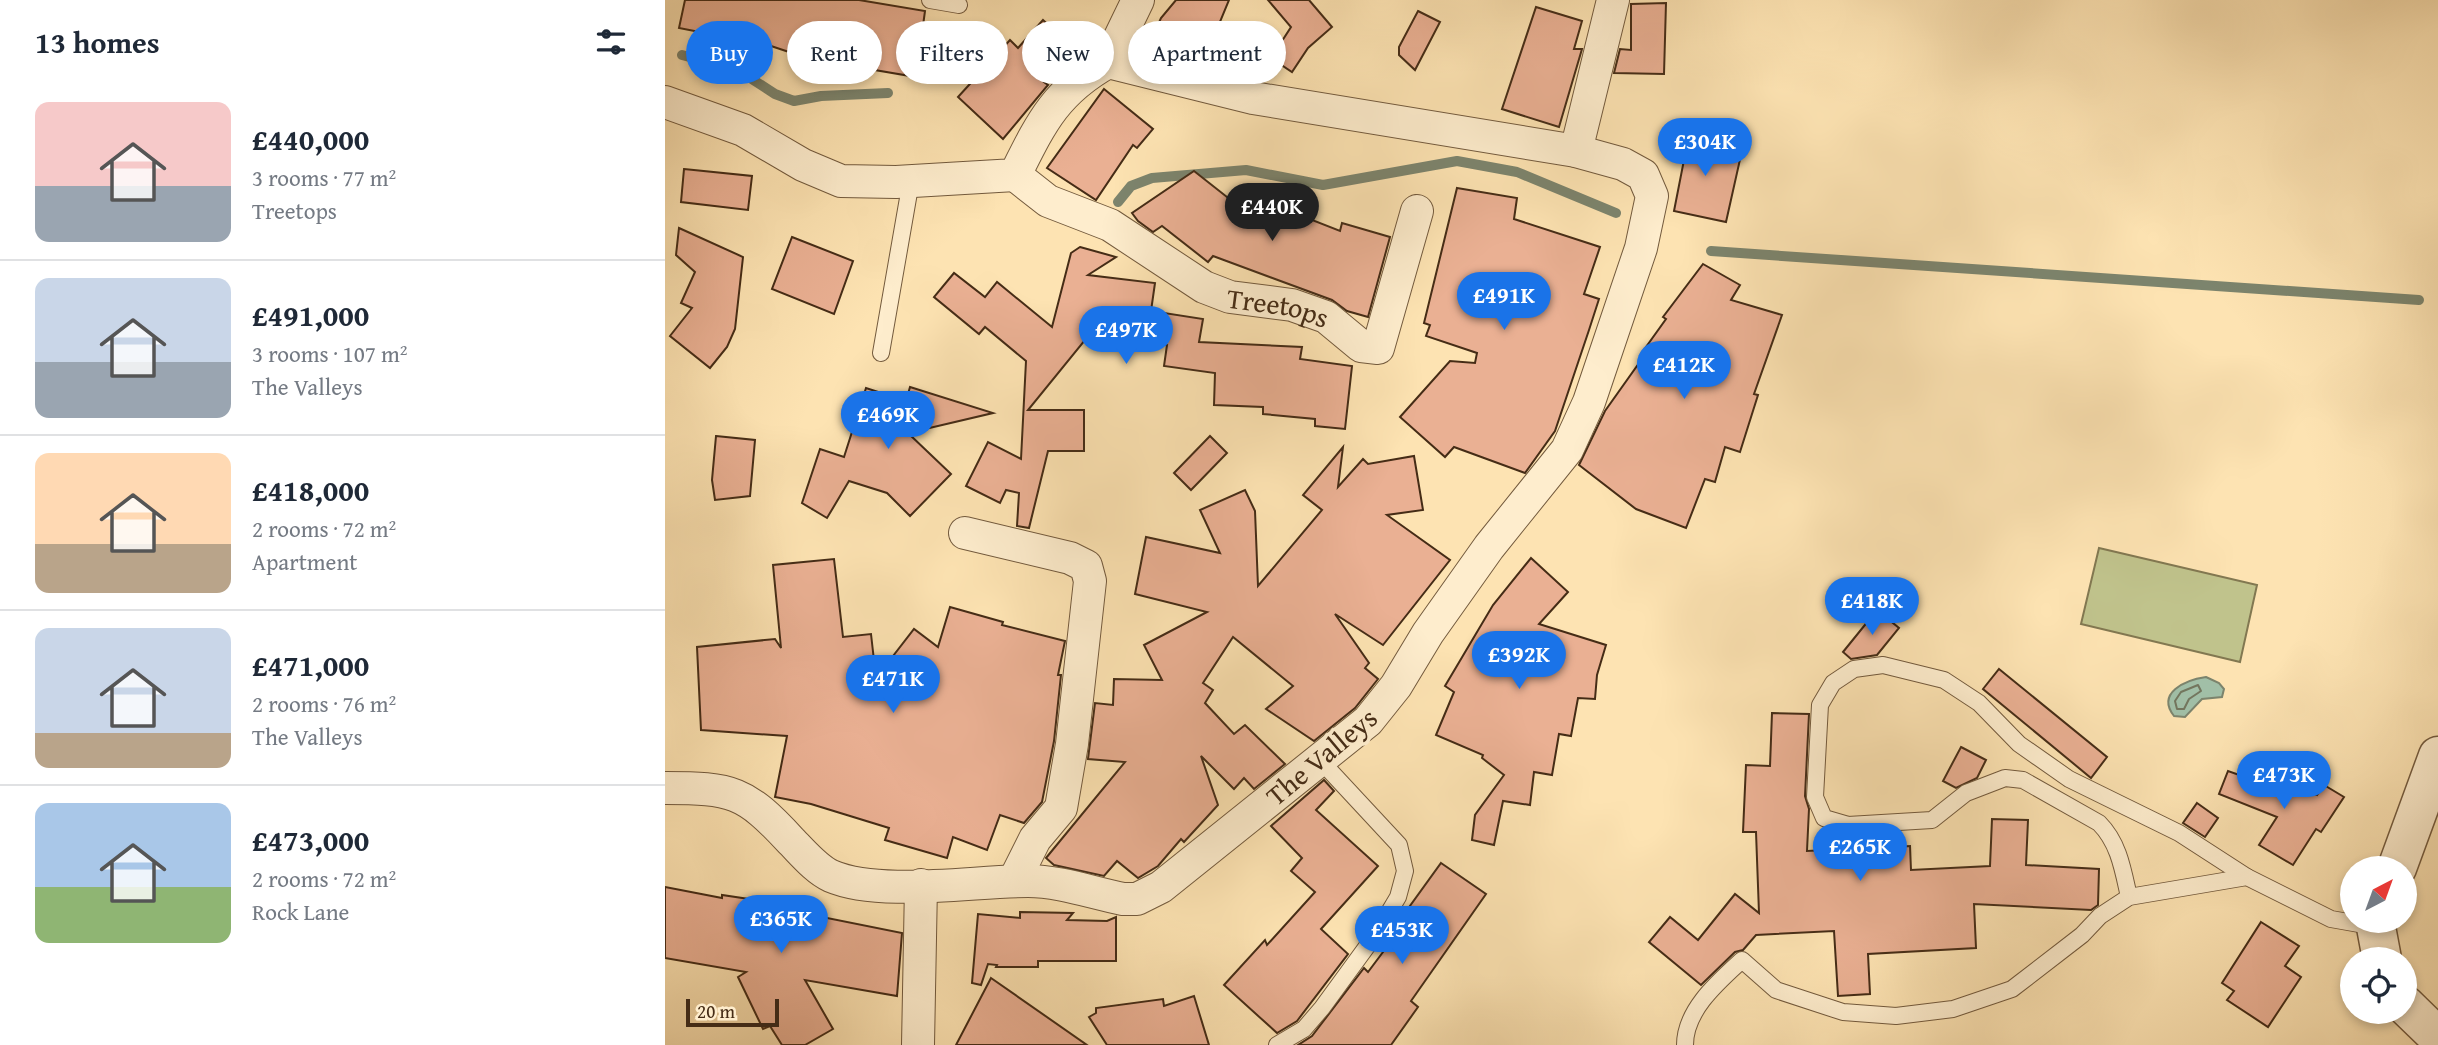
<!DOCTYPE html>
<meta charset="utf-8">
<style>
:root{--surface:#fff;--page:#f2f2f3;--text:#1f2937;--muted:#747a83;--line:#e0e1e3;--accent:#1a73e8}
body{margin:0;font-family:"Gentium Book Plus",serif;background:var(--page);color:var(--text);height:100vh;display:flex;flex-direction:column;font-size:26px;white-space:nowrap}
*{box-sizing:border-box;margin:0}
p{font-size:23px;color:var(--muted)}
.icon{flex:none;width:38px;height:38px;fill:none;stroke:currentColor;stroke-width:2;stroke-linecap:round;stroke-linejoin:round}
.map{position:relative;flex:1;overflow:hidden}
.panel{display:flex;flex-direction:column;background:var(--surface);width:665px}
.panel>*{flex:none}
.banner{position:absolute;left:21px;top:21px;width:665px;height:63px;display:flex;gap:14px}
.needle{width:46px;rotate:41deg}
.buttons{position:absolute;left:1675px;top:856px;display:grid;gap:14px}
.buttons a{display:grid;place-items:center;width:77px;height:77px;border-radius:50%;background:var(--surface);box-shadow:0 4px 10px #0003;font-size:35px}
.scale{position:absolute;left:21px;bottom:18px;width:93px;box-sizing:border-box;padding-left:7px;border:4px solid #452c16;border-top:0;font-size:19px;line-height:24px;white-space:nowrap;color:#452c16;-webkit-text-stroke:5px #feedcd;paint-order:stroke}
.price{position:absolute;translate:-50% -60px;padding:0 16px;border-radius:24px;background:var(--accent);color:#fff;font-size:23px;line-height:46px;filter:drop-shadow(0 2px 4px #0008)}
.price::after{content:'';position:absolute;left:50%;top:42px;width:21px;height:16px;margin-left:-10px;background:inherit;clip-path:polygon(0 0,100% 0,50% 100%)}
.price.active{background:#222;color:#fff}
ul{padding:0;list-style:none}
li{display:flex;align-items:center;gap:21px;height:175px;padding:0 35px}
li+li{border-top:2px solid var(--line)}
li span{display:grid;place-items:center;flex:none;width:196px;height:140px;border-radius:14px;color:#555}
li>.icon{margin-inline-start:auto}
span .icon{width:84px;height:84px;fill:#fffc;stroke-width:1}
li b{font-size:30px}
h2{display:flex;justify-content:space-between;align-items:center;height:84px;padding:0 35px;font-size:30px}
.pill{padding:0 24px;border-radius:32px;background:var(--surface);box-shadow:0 4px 10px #0003;font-size:24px;line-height:63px}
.pill.active{background:var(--accent);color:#fff}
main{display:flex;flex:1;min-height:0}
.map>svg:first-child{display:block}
</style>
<main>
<section class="panel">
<h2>13 homes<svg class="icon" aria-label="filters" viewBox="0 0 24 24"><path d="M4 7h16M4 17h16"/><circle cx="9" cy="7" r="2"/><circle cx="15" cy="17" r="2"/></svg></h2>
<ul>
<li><span style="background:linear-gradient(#f6c9c9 60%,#9aa5b1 0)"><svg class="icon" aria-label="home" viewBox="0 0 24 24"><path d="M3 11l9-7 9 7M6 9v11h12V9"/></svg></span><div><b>£440,000</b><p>3 rooms · 77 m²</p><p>Treetops</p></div></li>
<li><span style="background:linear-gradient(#c9d6e8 60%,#9aa5b1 0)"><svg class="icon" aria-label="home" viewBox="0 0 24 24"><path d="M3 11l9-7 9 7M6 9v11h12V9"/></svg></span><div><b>£491,000</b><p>3 rooms · 107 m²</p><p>The Valleys</p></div></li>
<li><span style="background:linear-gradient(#ffd9b3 65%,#b9a48a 0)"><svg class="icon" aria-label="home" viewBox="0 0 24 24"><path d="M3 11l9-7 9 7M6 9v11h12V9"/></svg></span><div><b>£418,000</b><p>2 rooms · 72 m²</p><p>Apartment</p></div></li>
<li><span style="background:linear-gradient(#c9d6e8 75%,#b9a48a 0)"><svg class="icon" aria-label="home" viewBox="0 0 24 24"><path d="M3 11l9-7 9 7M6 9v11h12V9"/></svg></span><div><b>£471,000</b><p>2 rooms · 76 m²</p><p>The Valleys</p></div></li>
<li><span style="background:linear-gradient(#a9c7e8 60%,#8fb573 0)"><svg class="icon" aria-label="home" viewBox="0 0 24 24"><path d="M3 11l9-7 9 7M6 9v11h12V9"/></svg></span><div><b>£473,000</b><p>2 rooms · 72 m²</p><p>Rock Lane</p></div></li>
</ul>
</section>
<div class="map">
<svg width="1773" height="1045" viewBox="0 0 1773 1045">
<rect width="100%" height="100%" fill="#fde3b2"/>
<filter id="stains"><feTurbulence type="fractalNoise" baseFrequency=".00286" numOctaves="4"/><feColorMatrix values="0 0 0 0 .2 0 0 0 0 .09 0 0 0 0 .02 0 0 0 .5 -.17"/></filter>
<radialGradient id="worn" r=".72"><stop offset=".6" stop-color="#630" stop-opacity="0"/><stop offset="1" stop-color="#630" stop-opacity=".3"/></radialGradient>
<path fill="#c0c38c" stroke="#827851" stroke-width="2" d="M 1434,548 L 1592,585 L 1575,662 L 1416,624 Z"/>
<path fill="#a1bfa7" stroke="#7c846d" stroke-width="2" d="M 1541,677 L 1554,683 L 1559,689 L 1557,697 L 1537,699 L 1520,717 L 1509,716 C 1491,693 1520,680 1541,677 Z"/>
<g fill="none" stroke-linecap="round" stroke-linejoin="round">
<path stroke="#73765e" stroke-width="2" d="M 1533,685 L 1536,691 L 1524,699 L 1519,709 L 1512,709 L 1510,701 L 1516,692 Z"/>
<g stroke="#7c846d" stroke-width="10">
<path d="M 17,55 L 73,70 L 110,94 L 129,101 L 156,96 L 223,93"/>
<path d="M 453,202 L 466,186 L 487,178 L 581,170 L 658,185 L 792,161 L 852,172 L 951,213"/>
<path d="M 1046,251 L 1754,300"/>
</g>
</g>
<g fill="#eab093" stroke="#452c16" stroke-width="2">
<path d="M 20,0 L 194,0 L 260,11 L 251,77 L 145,59 L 106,46 L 14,28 Z"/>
<path d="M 511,0 L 564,0 L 538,63 L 486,40 L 496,18 Z"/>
<path d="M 603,0 L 644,0 L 667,27 L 643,48 L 627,72 L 606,58 L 626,27 Z"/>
<path d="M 1001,3 L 999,74 L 949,73 L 955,49 L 966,50 L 966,4 Z"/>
<path d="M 871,7 L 917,21 L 909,49 L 917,49 L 894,127 L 837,109 Z"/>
<path d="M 753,11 L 775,22 L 750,70 L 734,55 L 734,47 Z"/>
<path d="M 378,20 L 409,49 L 379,82 L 383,85 L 338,139 L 293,97 L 345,40 L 353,48 Z"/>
<path d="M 439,89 L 488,129 L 472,148 L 468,145 L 431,200 L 382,168 Z"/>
<path d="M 1011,133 L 1076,155 L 1061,222 L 1009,211 L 1019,160 L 1003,155 Z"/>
<path d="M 19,169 L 87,176 L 83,210 L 16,202 Z"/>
<path d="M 529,171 L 600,227 L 609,205 L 675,231 L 677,223 L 725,237 L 703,317 L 682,311 L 667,300 L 548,256 L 543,262 L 497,226 L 488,232 L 473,221 L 467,213 Z"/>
<path d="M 792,188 L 852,198 L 849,219 L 935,247 L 919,294 L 934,299 L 924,330 L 890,431 L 860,473 L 789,447 L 780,457 L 735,417 L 785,361 L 810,363 L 812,353 L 761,336 L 765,325 L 759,323 Z"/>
<path d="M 14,228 L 78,257 L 70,329 L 62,347 L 45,368 L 5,336 L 27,308 L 16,303 L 30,272 L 11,255 Z"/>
<path d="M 127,237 L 188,261 L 169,314 L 107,289 Z"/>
<path d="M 415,247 L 451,257 L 423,275 L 490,283 L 486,311 L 538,319 L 534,342 L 637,347 L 635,359 L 687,366 L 680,429 L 650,426 L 650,419 L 598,414 L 598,407 L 549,405 L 550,373 L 499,366 L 502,345 L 424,335 L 363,410 L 419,410 L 419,451 L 383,451 L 364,528 L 352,526 L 354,493 L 341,490 L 335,503 L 301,486 L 323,442 L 356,459 L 361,361 L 320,327 L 314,334 L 269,297 L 289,273 L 320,297 L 332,282 L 387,327 L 406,253 Z"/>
<path d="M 1038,264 L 1075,285 L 1066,300 L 1117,315 L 1089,394 L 1093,395 L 1075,452 L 1060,447 L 1050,482 L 1040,479 L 1021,528 L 971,509 L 914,465 L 940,411 L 979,356 L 976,354 L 1001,319 L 998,317 Z"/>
<path d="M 245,387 L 328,413 L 243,433 L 286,474 L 245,516 L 222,493 L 184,481 L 162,518 L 137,503 L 155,449 L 179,457 L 201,388 L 241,401 Z"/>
<path d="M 51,436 L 90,440 L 85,496 L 50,500 L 47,480 Z"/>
<path d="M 545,436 L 562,453 L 526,490 L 509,473 Z"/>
<path d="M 678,447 L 673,487 L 698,459 L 703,464 L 749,456 L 758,510 L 722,515 L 785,560 L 718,645 L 670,614 L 704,663 L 700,668 L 713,679 L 690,708 L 649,741 L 601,709 L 628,686 L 568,637 L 538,683 L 548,690 L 540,703 L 569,734 L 580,725 L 620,764 L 589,789 L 579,778 L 569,789 L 536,756 L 553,805 L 519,842 L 516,839 L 493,866 L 473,878 L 452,861 L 439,876 L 389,865 L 381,858 L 460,762 L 423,759 L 430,703 L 448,705 L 449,679 L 497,680 L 479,645 L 542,612 L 470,594 L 481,537 L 555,553 L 535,510 L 580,490 L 590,511 L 593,586 L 657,510 L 638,495 Z"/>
<path d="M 866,558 L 903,592 L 874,624 L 941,645 L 932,675 L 930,699 L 913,698 L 906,736 L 894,734 L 887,775 L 869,772 L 865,805 L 838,801 L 829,845 L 807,840 L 810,815 L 839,775 L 817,758 L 818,755 L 771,735 L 789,692 L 780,686 L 828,605 Z"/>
<path d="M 169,559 L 178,637 L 206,634 L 211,678 L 249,629 L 273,647 L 285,607 L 338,622 L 337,625 L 400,641 L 393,675 L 396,675 L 389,741 L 377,802 L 359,823 L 335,815 L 322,850 L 288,837 L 282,858 L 220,840 L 224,828 L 146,804 L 110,797 L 122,736 L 36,730 L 32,647 L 110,639 L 116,648 L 108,565 Z"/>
<path d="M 1212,610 L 1234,628 L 1212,655 L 1186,659 L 1178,652 Z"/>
<path d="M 1334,669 L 1442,757 L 1426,778 L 1318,689 Z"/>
<path d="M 1107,713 L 1144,714 L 1140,796 L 1144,809 L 1142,851 L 1245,846 L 1246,870 L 1325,866 L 1327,819 L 1363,820 L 1361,865 L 1434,869 L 1433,905 L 1426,910 L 1309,904 L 1311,948 L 1203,954 L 1205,994 L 1173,996 L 1169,931 L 1091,935 L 1078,950 L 1070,952 L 1036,985 L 984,942 L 1005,917 L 1033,940 L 1070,894 L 1094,913 L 1091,832 L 1078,832 L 1081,765 L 1105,766 Z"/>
<path d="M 1296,747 L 1321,760 L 1312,778 L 1291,788 L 1278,781 Z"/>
<path d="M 1579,770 L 1652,795 L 1659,785 L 1679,797 L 1656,832 L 1651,829 L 1628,865 L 1594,845 L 1612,817 L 1554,794 L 1563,771 L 1577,776 Z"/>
<path d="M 659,780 L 669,791 L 651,810 L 713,866 L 656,929 L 683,954 L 632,1021 L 612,1033 L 559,985 L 600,940 L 602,945 L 650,892 L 626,871 L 637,858 L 606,826 Z"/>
<path d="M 1532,803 L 1553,818 L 1540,837 L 1518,823 Z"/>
<path d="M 776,863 L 821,894 L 746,1001 L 753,1007 L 726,1045 L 633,1045 L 647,1036 L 699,968 L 703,972 L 742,920 L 737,917 Z"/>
<path d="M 0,887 L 57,898 L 57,895 L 158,910 L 157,917 L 237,933 L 232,996 L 140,980 L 168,1029 L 140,1045 L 117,1045 L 105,1026 L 98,1029 L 73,977 L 81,972 L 0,958 Z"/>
<path d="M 355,912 L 408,913 L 402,920 L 442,921 L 451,917 L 451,961 L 373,961 L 373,967 L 331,967 L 332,965 L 323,964 L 316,985 L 307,983 L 313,914 L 355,918 Z"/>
<path d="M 1596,922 L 1634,946 L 1620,966 L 1636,977 L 1603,1027 L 1562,1000 L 1569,991 L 1557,983 Z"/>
<path d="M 326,978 L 422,1045 L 291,1045 Z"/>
<path d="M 529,996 L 544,1045 L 442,1045 L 424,1017 L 431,1013 L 431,1008 L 498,999 L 499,1006 Z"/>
</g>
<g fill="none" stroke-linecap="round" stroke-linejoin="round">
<defs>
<g id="service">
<path d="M 265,0 L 294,5"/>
<path d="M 216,353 L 246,181"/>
<path d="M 1464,897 C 1458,870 1454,843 1434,823 L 1358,780 L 1340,778 L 1301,793 L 1267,820 L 1183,825 L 1159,818 L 1150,797 L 1155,705 L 1168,683 L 1189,669 L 1218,665 L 1279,680 L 1314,703 L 1354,744 L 1404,779 L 1514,833 L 1582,877"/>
<path d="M 612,1045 L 639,1029 L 657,1008 L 711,934 L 733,897 L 740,871 L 734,845 L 655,760"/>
<path d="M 1020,1045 C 1020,1010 1053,982 1077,960 L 1111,990 L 1178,1012 L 1231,1016 L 1288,1009 L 1347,989 L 1417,935 L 1435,916 L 1464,897 L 1582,877 L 1666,919 L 1711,927"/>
</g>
<g id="minor">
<path d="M 443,62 L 473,0"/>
<path d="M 0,102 L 78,130 L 138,165 L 176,181 L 231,182 L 350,175 C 376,123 390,92 443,62 L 588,98 L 911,151 L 958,164 L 978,175 L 987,196 L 976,248 L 924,402 L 902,450 L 824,547 L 763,633 L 731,686 L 703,721 L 496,887 L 472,899 L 458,899 C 428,893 394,881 363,881 C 309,881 215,897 166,876 C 151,869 138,853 126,841 C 80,791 67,788 0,788"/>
<path d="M 911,151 L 948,0"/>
<path id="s1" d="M 350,175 L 383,201 L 445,225 L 539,287 L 565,297 L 627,305 L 661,317 L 696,346 L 713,348 L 752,211"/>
<path d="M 300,533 L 405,558 L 421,566 L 425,581 L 407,744 L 396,808 L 370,839 L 349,881"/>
<path d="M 253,1045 L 256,885"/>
</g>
<g id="tertiary">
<path d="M 1732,868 L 1773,756"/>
<path d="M 1713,920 L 1711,927 L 1717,959"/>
<path d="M 1740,1005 L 1773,1037"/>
</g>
</defs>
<use href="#service" stroke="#735a3d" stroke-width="18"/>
<use href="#minor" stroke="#735a3d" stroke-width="34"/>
<use href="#tertiary" stroke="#735a3d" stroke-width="41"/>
<use href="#service" stroke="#feedcd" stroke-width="16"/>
<use href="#minor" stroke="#feedcd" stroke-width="32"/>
<use href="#tertiary" stroke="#feedcd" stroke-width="38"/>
</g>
<g text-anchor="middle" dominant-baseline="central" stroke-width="7" stroke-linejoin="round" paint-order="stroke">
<g font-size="28" fill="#452c16" stroke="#feedcd">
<text stroke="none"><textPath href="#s1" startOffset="298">Treetops</textPath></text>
<text transform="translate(656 756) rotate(-40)">The Valleys</text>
</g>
</g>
<rect width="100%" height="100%" filter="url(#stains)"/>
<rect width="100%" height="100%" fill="url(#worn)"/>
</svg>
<div class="buttons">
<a><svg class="needle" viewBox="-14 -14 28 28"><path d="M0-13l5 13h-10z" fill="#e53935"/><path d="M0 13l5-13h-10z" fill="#747a83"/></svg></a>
<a><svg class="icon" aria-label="locate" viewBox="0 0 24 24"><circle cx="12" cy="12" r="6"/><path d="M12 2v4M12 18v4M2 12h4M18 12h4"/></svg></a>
</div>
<div class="scale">20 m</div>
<b class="price" style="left:1040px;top:178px">£304K</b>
<b class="price active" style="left:607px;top:243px">£440K</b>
<b class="price" style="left:839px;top:332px">£491K</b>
<b class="price" style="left:461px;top:366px">£497K</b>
<b class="price" style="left:1019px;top:401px">£412K</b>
<b class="price" style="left:223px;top:451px">£469K</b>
<b class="price" style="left:1207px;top:637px">£418K</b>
<b class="price" style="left:854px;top:691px">£392K</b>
<b class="price" style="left:228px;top:715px">£471K</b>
<b class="price" style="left:1619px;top:811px">£473K</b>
<b class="price" style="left:1195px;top:883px">£265K</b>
<b class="price" style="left:116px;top:955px">£365K</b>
<b class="price" style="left:737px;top:966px">£453K</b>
<div class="banner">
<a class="pill active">Buy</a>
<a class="pill">Rent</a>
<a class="pill">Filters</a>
<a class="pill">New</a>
<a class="pill">Apartment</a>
</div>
</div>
</main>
